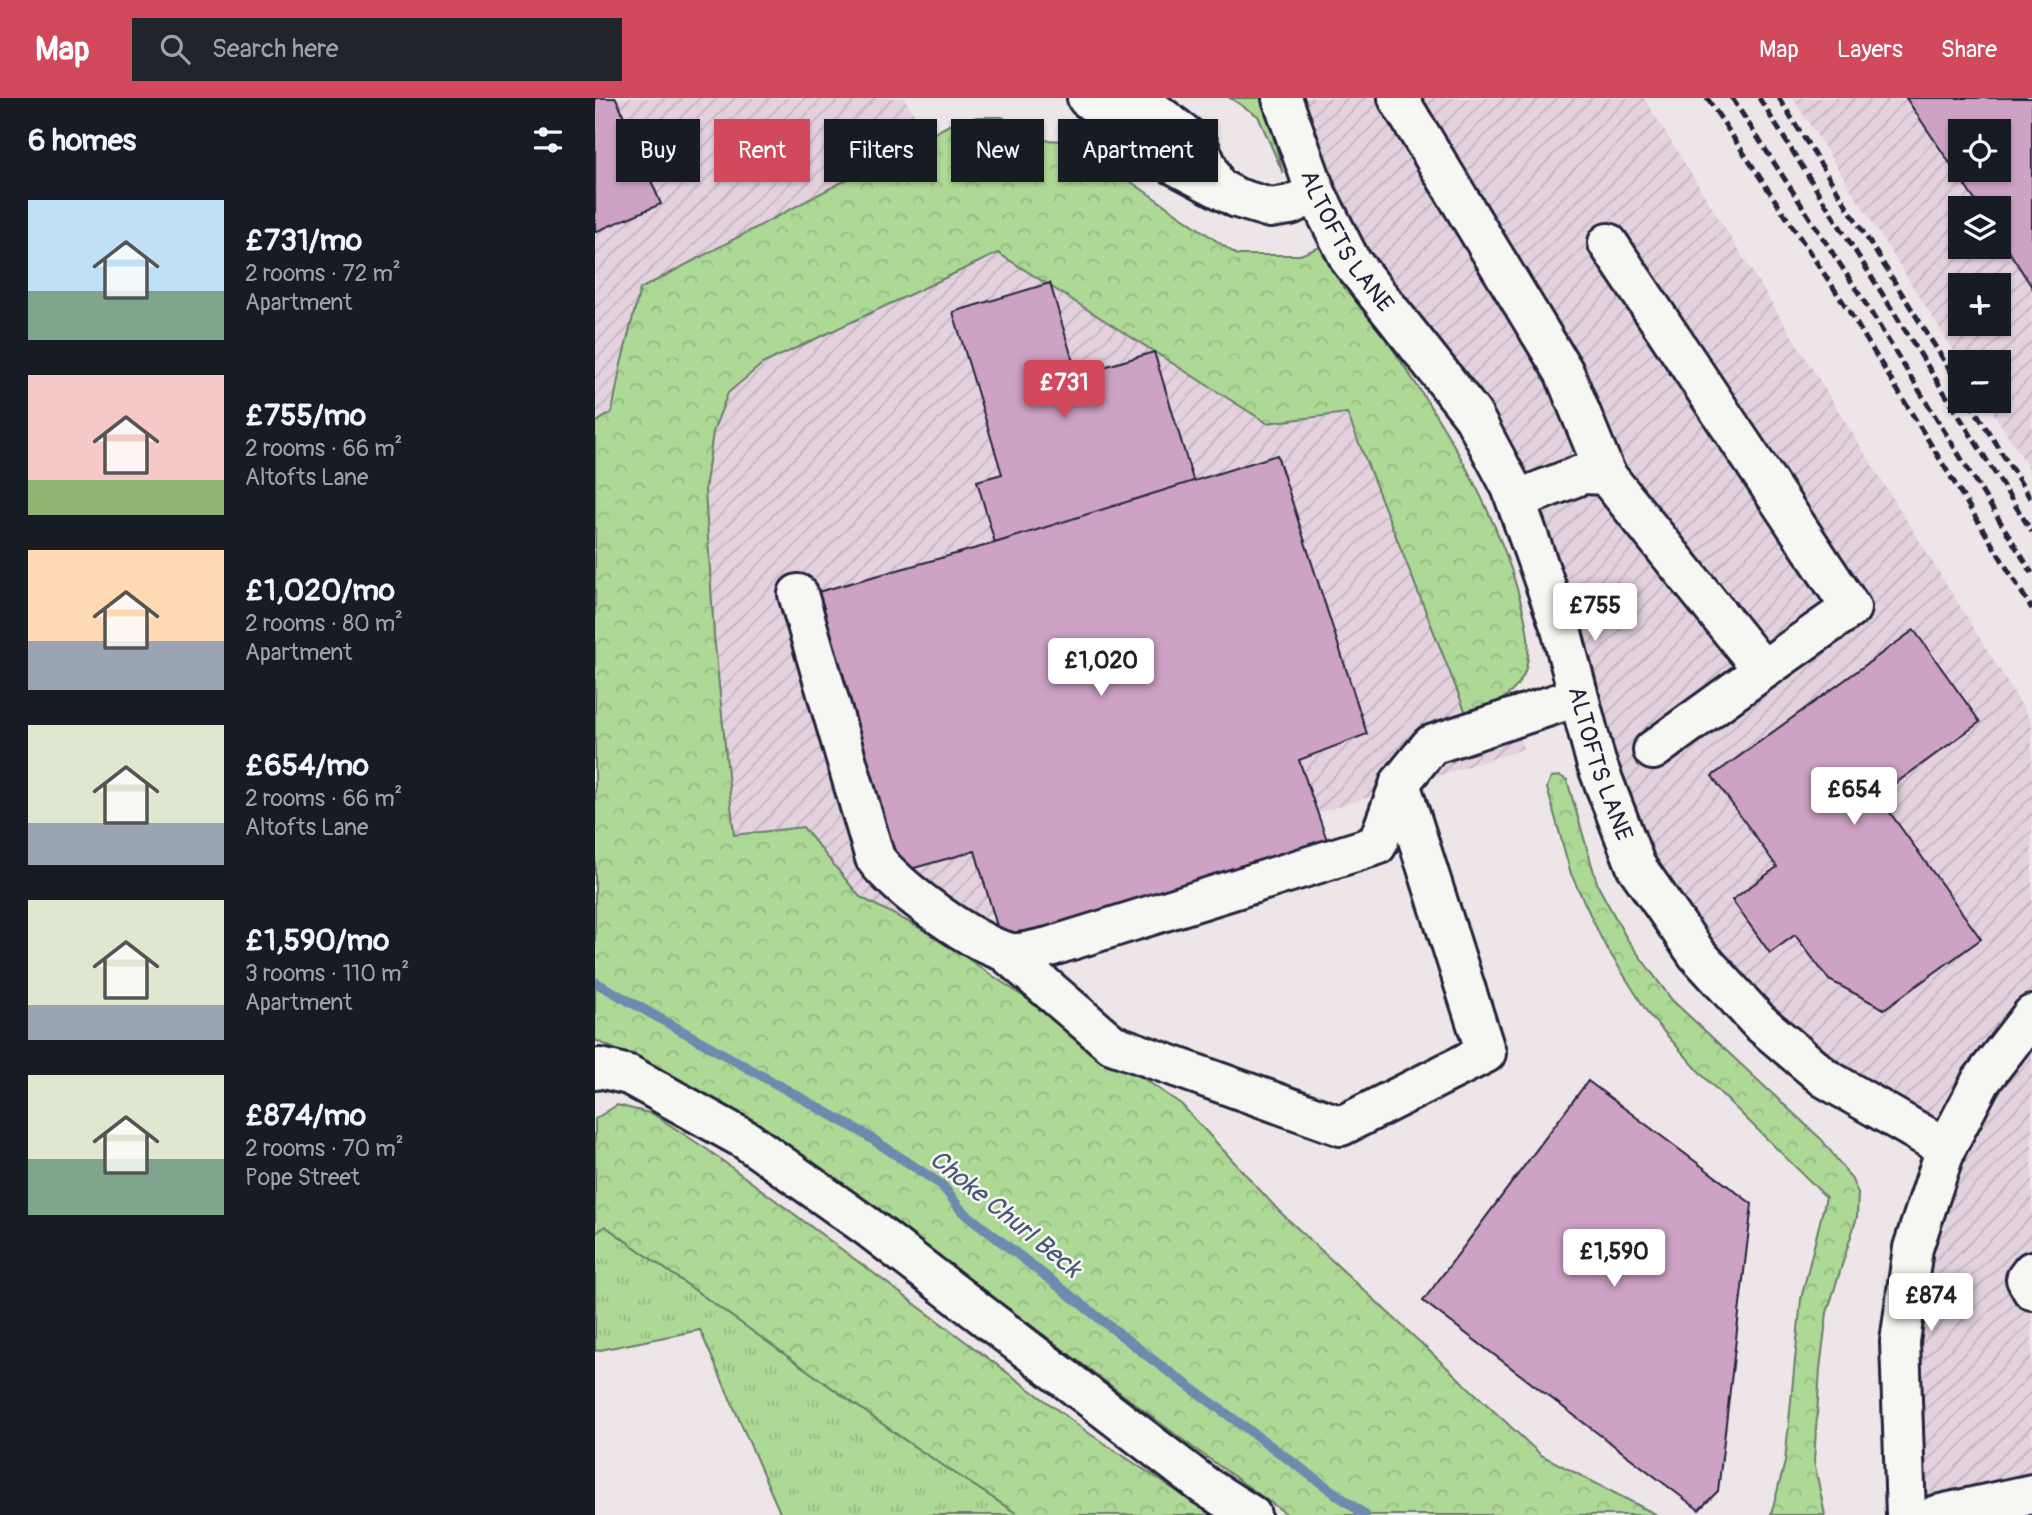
<!DOCTYPE html>
<meta charset="utf-8">
<style>
:root{--surface:#171b24;--page:#20242c;--text:#f1f3f6;--muted:#9ea1a6;--accent:#d1495b}
body{margin:0;font-family:Pangolin,sans-serif;background:var(--page);color:var(--text);height:100vh;display:flex;flex-direction:column;font-size:26px;white-space:nowrap}
*{box-sizing:border-box;margin:0}
p{font-size:23px;color:var(--muted)}
.icon{flex:none;width:38px;height:38px;fill:none;stroke:currentColor;stroke-width:2;stroke-linecap:round;stroke-linejoin:round}
.map{position:relative;flex:1;overflow:hidden}
.details{display:flex;flex-direction:column;background:var(--surface);width:595px}
.details>*{flex:none}
.top-card{position:absolute;left:21px;top:21px;width:665px;height:63px;display:flex;gap:14px}
.buttons{position:absolute;left:1353px;top:21px;display:grid;gap:14px}
.buttons a{display:grid;place-items:center;width:63px;height:63px;border-radius:0px;background:var(--surface);box-shadow:0 2px 5px #0004;font-size:35px}
.price{position:absolute;translate:-50% -60px;padding:0 16px;border-radius:7px;background:#fff;color:#222;font-size:23px;line-height:46px;filter:drop-shadow(0 2px 4px #0008)}
.price::after{content:'';position:absolute;left:50%;top:42px;width:21px;height:16px;margin-left:-10px;background:inherit;clip-path:polygon(0 0,100% 0,50% 100%)}
.price.on{background:var(--accent);color:#fff}
ul{padding:0;list-style:none}
li{display:flex;align-items:center;gap:21px;height:175px;padding:0 28px}
li span{display:grid;place-items:center;flex:none;width:196px;height:140px;border-radius:0px;color:#555}
li>.icon{margin-inline-start:auto}
span .icon{width:84px;height:84px;fill:#fffc;stroke-width:1}
li b{font-size:30px}
h2{display:flex;justify-content:space-between;align-items:center;height:84px;padding:0 28px;font-size:30px}
.pill{padding:0 24px;border-radius:0px;background:var(--surface);box-shadow:0 2px 5px #0004;font-size:24px;line-height:63px}
.pill.on{background:var(--accent);color:#fff}
header{display:flex;align-items:center;gap:42px;box-sizing:border-box;height:98px;padding:0 35px;background:var(--accent);color:#fff}
header strong{font-size:33px}
nav{display:flex;gap:38px;margin-inline-start:auto;font-size:24px}
.search{width:490px;height:63px;background:var(--page);display:flex;align-items:center;gap:18px;box-sizing:border-box;padding:0 24px;border-radius:0px;color:var(--muted);font-size:26px}
main{display:flex;flex:1;min-height:0}
.map>svg:first-child{display:block}
</style>
<header>
<strong>Map</strong>
<div class="search"><svg class="icon" aria-label="search" viewBox="0 0 24 24"><circle cx="10" cy="10" r="6"/><path d="M15 15l6 6"/></svg>Search here</div>
<nav><a>Map</a><a>Layers</a><a>Share</a></nav>
</header>
<main>
<section class="details">
<h2>6 homes<svg class="icon" aria-label="filters" viewBox="0 0 24 24"><path d="M4 7h16M4 17h16"/><circle cx="9" cy="7" r="2"/><circle cx="15" cy="17" r="2"/></svg></h2>
<ul>
<li><span style="background:linear-gradient(#bfe0f5 65%,#7fa58c 0)"><svg class="icon" aria-label="home" viewBox="0 0 24 24"><path d="M3 11l9-7 9 7M6 9v11h12V9"/></svg></span><div><b>£731/mo</b><p>2 rooms · 72 m²</p><p>Apartment</p></div></li>
<li><span style="background:linear-gradient(#f6c9c9 75%,#8fb573 0)"><svg class="icon" aria-label="home" viewBox="0 0 24 24"><path d="M3 11l9-7 9 7M6 9v11h12V9"/></svg></span><div><b>£755/mo</b><p>2 rooms · 66 m²</p><p>Altofts Lane</p></div></li>
<li><span style="background:linear-gradient(#ffd9b3 65%,#9aa5b1 0)"><svg class="icon" aria-label="home" viewBox="0 0 24 24"><path d="M3 11l9-7 9 7M6 9v11h12V9"/></svg></span><div><b>£1,020/mo</b><p>2 rooms · 80 m²</p><p>Apartment</p></div></li>
<li><span style="background:linear-gradient(#dfe7d0 70%,#9aa5b1 0)"><svg class="icon" aria-label="home" viewBox="0 0 24 24"><path d="M3 11l9-7 9 7M6 9v11h12V9"/></svg></span><div><b>£654/mo</b><p>2 rooms · 66 m²</p><p>Altofts Lane</p></div></li>
<li><span style="background:linear-gradient(#dfe7d0 75%,#9aa5b1 0)"><svg class="icon" aria-label="home" viewBox="0 0 24 24"><path d="M3 11l9-7 9 7M6 9v11h12V9"/></svg></span><div><b>£1,590/mo</b><p>3 rooms · 110 m²</p><p>Apartment</p></div></li>
<li><span style="background:linear-gradient(#dfe7d0 60%,#7fa58c 0)"><svg class="icon" aria-label="home" viewBox="0 0 24 24"><path d="M3 11l9-7 9 7M6 9v11h12V9"/></svg></span><div><b>£874/mo</b><p>2 rooms · 70 m²</p><p>Pope Street</p></div></li>
</ul>
</section>
<div class="map">
<svg width="1437" height="1417" viewBox="0 0 1437 1417">
<defs>
<pattern id="industrial-furrows" width="10" height="10" patternUnits="userSpaceOnUse" patternTransform="scale(1.75)"><rect width="10" height="10" fill="#e4d1de"/><path d="M-1 1l2-2M0 10L10 0M9 11l2-2" fill="none" stroke="#c3b3bf"/></pattern>
<pattern id="grass-tufts" width="24" height="20" patternUnits="userSpaceOnUse" patternTransform="scale(1.75)"><rect width="24" height="20" fill="#add895"/><path d="M3 7l-1-3M5 7V3M7 7l1-3M15 17l-1-3M17 17v-4M19 17l1-3" fill="none" stroke="#95b981"/></pattern>
<pattern id="forest-crowns" width="20" height="18" patternUnits="userSpaceOnUse" patternTransform="scale(1.75)"><rect width="20" height="18" fill="#add895"/><path d="M2 6a3 3 0 1 1 6 0M12 15a3 3 0 1 1 6 0" fill="none" stroke="#95b981"/></pattern>
</defs>
<rect width="100%" height="100%" fill="#eee5e9"/>
<filter id="ink" filterUnits="userSpaceOnUse"><feTurbulence type="fractalNoise" baseFrequency=".0143" numOctaves="2"/><feDisplacementMap in="SourceGraphic" scale="14" xChannelSelector="R" yChannelSelector="G"/><feConvolveMatrix kernelMatrix="1 2 1 2 8 2 1 2 1" color-interpolation-filters="sRGB"/></filter>
<g filter="url(#ink)">
<g fill="url(#industrial-furrows)" fill-rule="evenodd">
<path d="M 0,0 L 309,0 L 319,16 L 323,43 L 45,191 L 26,266 L 17,314 L 0,325 Z"/>
<path d="M 687,0 L 1049,0 L 1437,624 L 1437,1417 L 1311,1417 L 1305,1244 L 1351,1050 L 1230,980 L 1041,768 L 916,389 L 755,162 Z"/>
<path d="M 1198,0 L 1437,0 L 1437,375 L 1391,303 L 1404,303 L 1404,264 L 1366,264 ZM 1365,33 L 1404,33 L 1404,72 L 1365,72 ZM 1365,110 L 1404,110 L 1404,149 L 1365,149 ZM 1365,187 L 1404,187 L 1404,226 L 1365,226 Z"/>
<path d="M 403,155 L 672,325 L 752,314 L 872,619 L 905,603 L 929,651 L 335,835 L 265,799 L 208,729 L 139,738 L 119,537 L 110,392 L 118,334 L 133,295 L 167,266 Z"/>
</g>
<g fill="url(#grass-tufts)" stroke="#687d68" stroke-width="2">
<path d="M 635,0 L 668,0 L 688,75 L 663,18 Z"/>
<path d="M 9,1127 L 317,1347 L 424,1417 L 186,1417 L 105,1232 L 0,1253 L 0,1136 Z"/>
</g>
<g fill="url(#forest-crowns)" stroke="#687d68" stroke-width="2">
<path d="M 383,19 L 407,19 L 445,42 L 477,43 L 642,157 L 705,157 L 728,148 C 801,259 891,372 925,501 C 931,523 937,548 931,570 C 923,598 896,608 873,620 L 752,315 L 672,325 L 403,155 L 167,266 L 133,295 L 118,334 L 110,392 L 119,537 L 139,737 L 208,729 L 265,799 L 335,835 L 586,1006 L 684,1113 L 946,1357 L 1062,1417 L 693,1417 L 596,1348 L 283,1112 L 77,977 L 0,942 L 0,325 L 17,314 L 26,266 L 45,191 L 360,24 Z"/>
<path d="M 965,678 L 972,682 L 1003,788 L 1032,841 L 1077,902 L 1227,1042 L 1256,1080 L 1263,1095 L 1262,1119 L 1232,1215 L 1225,1271 L 1219,1363 L 1230,1417 L 1176,1417 L 1190,1364 L 1206,1201 L 1231,1099 L 1109,979 L 1054,917 L 1008,844 L 976,776 L 952,690 L 956,679 Z"/>
<path d="M 22,1007 L 58,1016 L 113,1052 L 495,1336 L 618,1417 L 424,1417 L 317,1347 L 10,1128 L 0,1136 L 0,1021 Z"/>
</g>
<g fill="none" stroke-linecap="round" stroke-linejoin="round">
<path stroke="#6d8baf" stroke-width="10" d="M 0,884 L 265,1033 L 347,1087 L 366,1112 L 394,1134 L 558,1262 L 770,1417"/>
</g>
<g fill="#cea2c5" stroke="#22223b" stroke-width="2" fill-rule="evenodd">
<path d="M 0,0 L 21,0 L 66,106 L 0,134 Z"/>
<path d="M 1311,0 L 1437,0 L 1437,189 L 1404,138 L 1404,110 L 1385,110 ZM 1365,33 L 1404,33 L 1404,72 L 1365,72 Z"/>
<path d="M 455,185 L 482,277 L 559,254 L 599,385 L 400,445 L 382,383 L 407,376 L 358,214 Z"/>
<path d="M 682,357 L 772,636 L 704,662 L 733,745 L 406,842 L 380,753 L 301,775 L 223,494 L 400,445 Z"/>
<path d="M 1319,532 L 1385,624 L 1283,698 L 1386,841 L 1289,911 L 1234,882 L 1200,837 L 1175,855 L 1137,802 L 1182,769 L 1117,678 Z"/>
<path d="M 993,983 L 1157,1106 L 1123,1393 L 1104,1412 L 828,1203 Z"/>
</g>
<g fill="none" stroke-linecap="round" stroke-linejoin="round">
<defs>
<g id="minor">
<path d="M 492,0 L 578,66 L 642,100 L 675,110 L 695,107 L 721,95"/>
<path d="M 542,0 L 603,47 L 620,86"/>
<path id="s1" d="M 687,0 L 721,95 L 755,162 L 877,316 L 916,389 L 966,531 L 1001,664 L 1041,768 L 1102,856 L 1164,924 L 1230,980 L 1351,1050"/>
<path d="M 803,0 L 969,274 L 1011,377"/>
<path d="M 921,402 L 988,376 L 1011,377 L 1168,572 L 1256,510 L 1013,145"/>
<path d="M 203,496 L 280,760 C 299,788 383,850 417,855 C 428,856 443,851 454,849 L 782,747 L 805,685 L 836,647 L 982,599"/>
<path d="M 1058,652 L 1168,572"/>
<path d="M 409,853 L 517,946 L 746,1028 L 891,955 L 805,685"/>
<path d="M 0,972 L 5,970 L 34,977 L 151,1042 L 273,1129 L 610,1388 L 656,1417"/>
<path d="M 1437,1173 L 1431,1181 L 1437,1192"/>
<path d="M 1311,1417 L 1305,1244 L 1318,1150 L 1351,1050 L 1386,983 L 1437,917"/>
<path d="M 1341,1417 L 1437,1396"/>
</g>
</defs>
<use href="#minor" stroke="#22223b" stroke-width="44"/>
<use href="#minor" stroke="#f6f6f2" stroke-width="38"/>
<g stroke="#22223b" stroke-width="5" stroke-dasharray="10 5" stroke-linecap="butt">
<path d="M 1112,0 L 1252,210 L 1437,511"/>
<path d="M 1137,0 L 1267,200 L 1437,475"/>
<path d="M 1164,0 L 1437,434"/>
<path d="M 1184,0 L 1365,288"/>
<path d="M 1374,303 L 1437,403"/>
</g>
</g>
</g>
<g text-anchor="middle" dominant-baseline="central" stroke-width="5" stroke-linejoin="round" paint-order="stroke">
<g font-size="24" fill="#22223b" stroke="#f6f6f2">
<text stroke="none"><textPath href="#s1" startOffset="158">ALTOFTS LANE</textPath></text>
<text stroke="none"><textPath href="#s1" startOffset="746">ALTOFTS LANE</textPath></text>
</g>
<g font-size="26" font-style="italic" fill="#485775" stroke="#f6f6f2">
<text transform="translate(410 1116) rotate(39)">Choke Churl Beck</text>
</g>
</g>
</svg>
<div class="buttons">
<a><svg class="icon" aria-label="locate" viewBox="0 0 24 24"><circle cx="12" cy="12" r="6"/><path d="M12 2v4M12 18v4M2 12h4M18 12h4"/></svg></a>
<a><svg class="icon" aria-label="layers" viewBox="0 0 24 24"><path d="M12 4l9 5-9 5-9-5zM3 14l9 5 9-5"/></svg></a>
<a>+</a>
<a>−</a>
</div>
<b class="price on" style="left:469px;top:322px">£731</b>
<b class="price" style="left:1000px;top:545px">£755</b>
<b class="price" style="left:506px;top:600px">£1,020</b>
<b class="price" style="left:1259px;top:729px">£654</b>
<b class="price" style="left:1019px;top:1191px">£1,590</b>
<b class="price" style="left:1336px;top:1235px">£874</b>
<div class="top-card">
<a class="pill">Buy</a>
<a class="pill on">Rent</a>
<a class="pill">Filters</a>
<a class="pill">New</a>
<a class="pill">Apartment</a>
</div>
</div>
</main>
